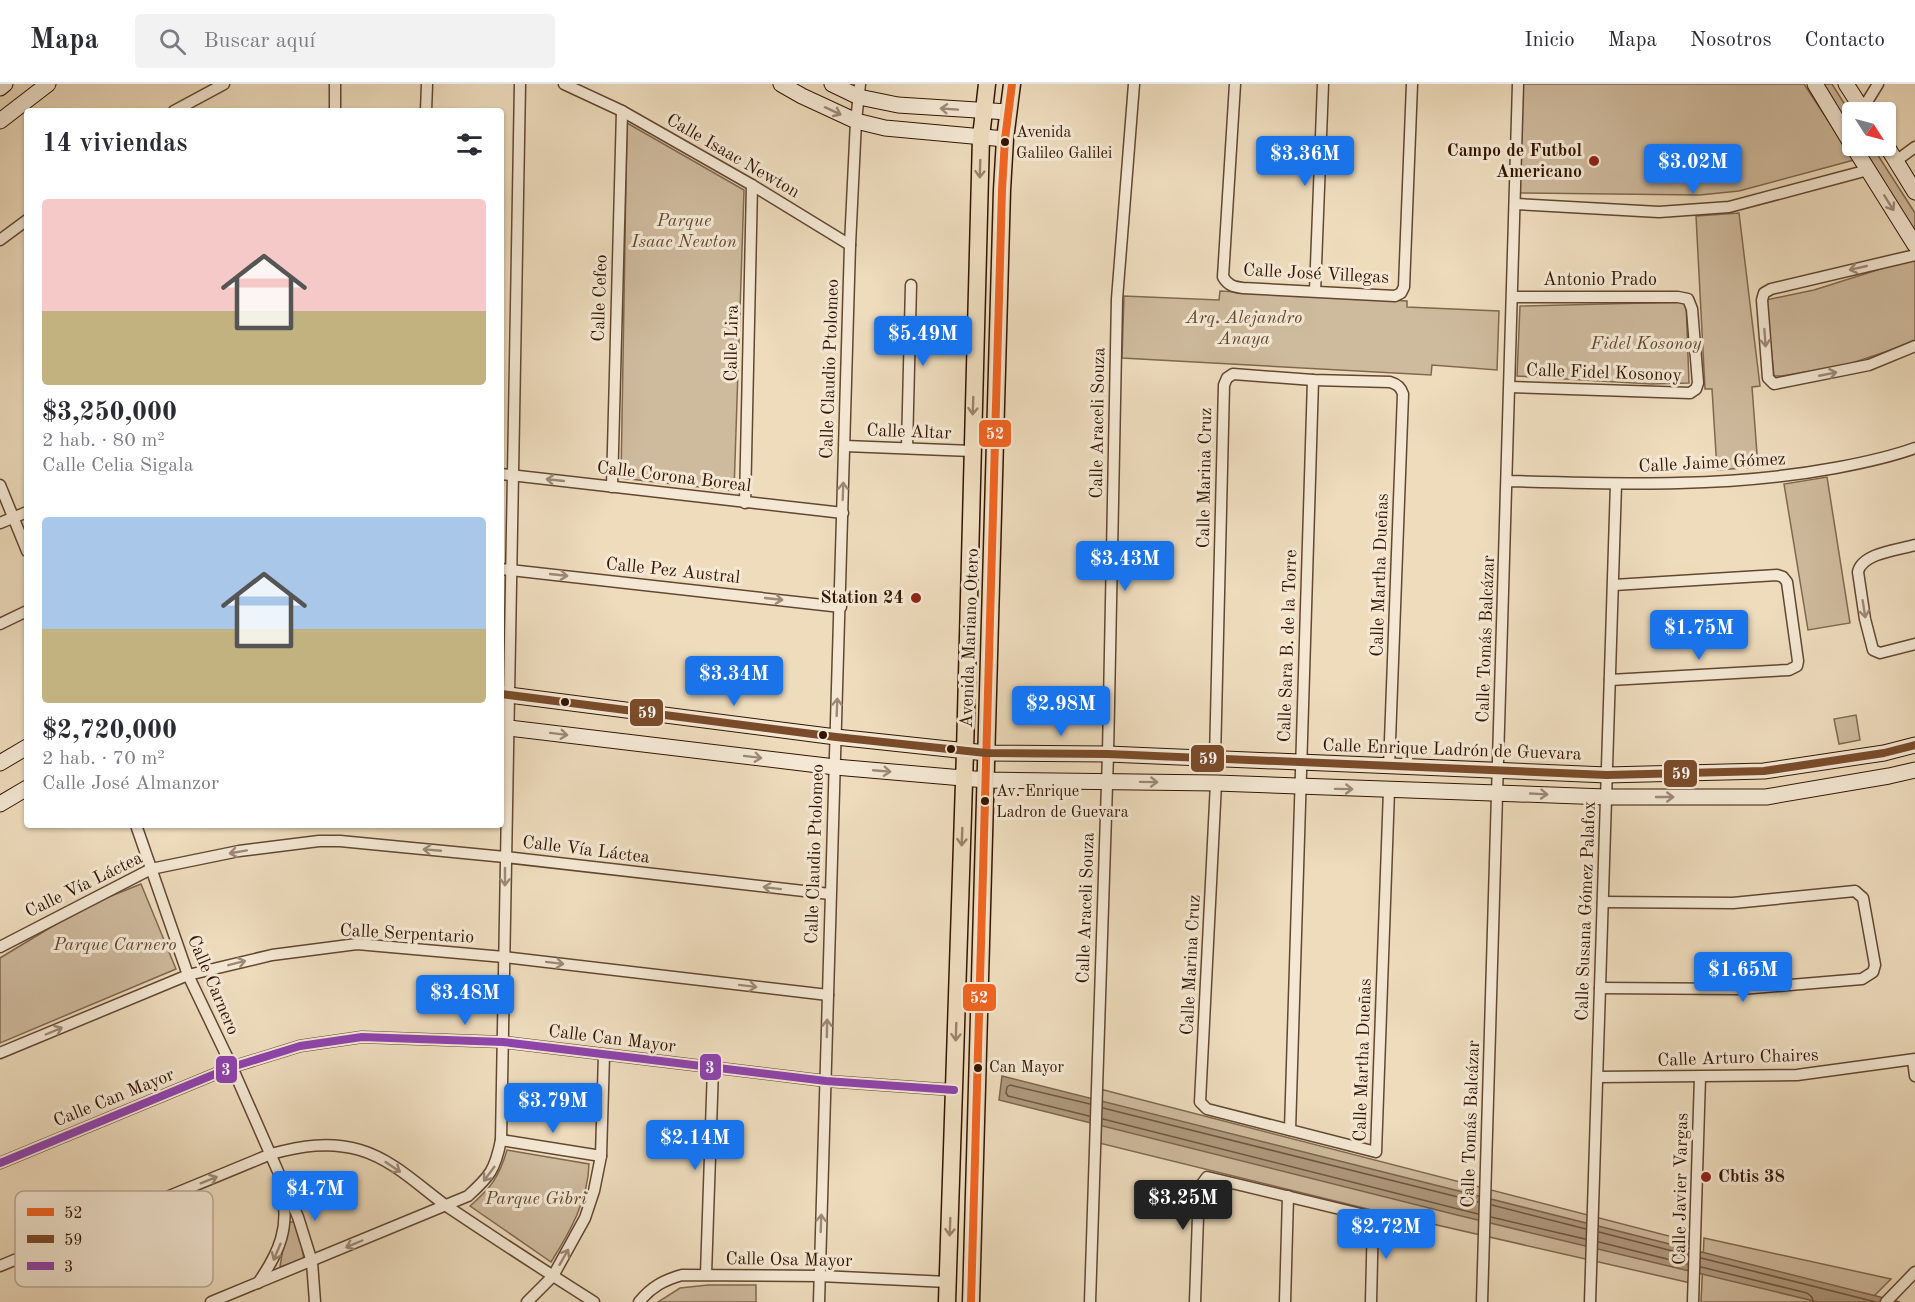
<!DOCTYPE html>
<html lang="es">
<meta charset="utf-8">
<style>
:root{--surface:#fff;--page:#f2f2f3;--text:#2b2b33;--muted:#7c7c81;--line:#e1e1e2;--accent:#1a73e8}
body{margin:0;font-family:"Old Standard TT",serif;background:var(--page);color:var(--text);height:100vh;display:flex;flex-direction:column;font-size:22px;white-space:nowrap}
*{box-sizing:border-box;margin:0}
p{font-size:20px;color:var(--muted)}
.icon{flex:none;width:33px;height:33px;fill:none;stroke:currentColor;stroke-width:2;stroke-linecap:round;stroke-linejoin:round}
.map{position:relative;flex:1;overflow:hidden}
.details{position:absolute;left:24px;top:24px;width:480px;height:720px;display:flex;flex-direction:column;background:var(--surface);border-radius:6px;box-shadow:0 2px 4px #0004}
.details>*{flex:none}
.needle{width:39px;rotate:126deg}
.buttons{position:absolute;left:1842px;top:18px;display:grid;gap:12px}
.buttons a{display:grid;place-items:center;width:54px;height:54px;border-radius:6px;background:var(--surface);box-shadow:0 2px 4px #0004;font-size:30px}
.price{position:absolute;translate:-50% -51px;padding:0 14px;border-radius:6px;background:var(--accent);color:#fff;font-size:20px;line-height:39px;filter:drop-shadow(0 2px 3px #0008)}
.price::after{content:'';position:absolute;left:50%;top:36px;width:18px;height:14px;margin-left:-9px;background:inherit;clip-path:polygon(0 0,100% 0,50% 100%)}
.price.selected{background:#222;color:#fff}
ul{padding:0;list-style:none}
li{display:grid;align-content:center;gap:12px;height:318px;padding:0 18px}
li span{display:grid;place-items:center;height:186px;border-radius:6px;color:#555}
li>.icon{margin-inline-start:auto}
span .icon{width:108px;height:108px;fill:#fffc;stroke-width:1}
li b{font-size:26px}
h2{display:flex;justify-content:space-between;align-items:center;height:72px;padding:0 18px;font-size:26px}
header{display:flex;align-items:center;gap:36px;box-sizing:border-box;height:84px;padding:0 30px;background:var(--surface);border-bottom:2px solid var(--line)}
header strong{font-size:28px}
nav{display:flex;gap:33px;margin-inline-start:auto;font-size:21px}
.search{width:420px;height:54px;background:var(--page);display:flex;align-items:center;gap:15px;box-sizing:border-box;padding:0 21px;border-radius:6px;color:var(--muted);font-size:22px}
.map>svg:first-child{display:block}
</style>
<header>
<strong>Mapa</strong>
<div class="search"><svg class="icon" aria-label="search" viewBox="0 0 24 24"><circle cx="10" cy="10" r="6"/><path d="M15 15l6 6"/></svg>Buscar aquí</div>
<nav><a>Inicio</a><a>Mapa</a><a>Nosotros</a><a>Contacto</a></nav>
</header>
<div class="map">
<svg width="1915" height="1218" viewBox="0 0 1915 1218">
<rect width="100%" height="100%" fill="#eedcbd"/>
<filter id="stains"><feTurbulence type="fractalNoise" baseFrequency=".00333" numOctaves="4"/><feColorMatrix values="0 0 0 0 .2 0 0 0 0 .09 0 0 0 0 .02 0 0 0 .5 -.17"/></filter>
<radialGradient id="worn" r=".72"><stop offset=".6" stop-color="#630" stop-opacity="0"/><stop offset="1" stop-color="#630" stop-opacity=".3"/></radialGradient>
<g fill="#ceba9d" stroke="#806850" stroke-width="1.5">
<path d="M 1523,0 L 1804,0 L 1854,76 L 1739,107 L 1700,111 L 1519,109 Z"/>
<path d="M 1821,0 L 1832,0 L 1852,32 L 1852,50 Z"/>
<path d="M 627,39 L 744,106 L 734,407 L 621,394 Z"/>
<path d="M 1860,62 L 1872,62 L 1915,129 L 1915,147 Z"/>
<path d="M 1739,129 L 1760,302 L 1752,303 L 1758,383 L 1717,386 L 1712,305 L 1705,305 L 1696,132 Z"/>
<path d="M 1912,175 L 1915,178 L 1915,258 L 1846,281 L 1782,292 L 1774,292 L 1766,216 L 1814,206 Z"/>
<path d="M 1220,207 L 1407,217 L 1407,223 L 1499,227 L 1497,286 L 1432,281 L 1431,291 L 1122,274 L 1124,212 L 1219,216 Z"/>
<path d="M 1686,218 L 1689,299 L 1651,300 L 1517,292 L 1520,222 Z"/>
<path d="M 1827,393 L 1850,539 L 1808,546 L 1784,400 Z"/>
<path d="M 1856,631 L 1860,656 L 1839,660 L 1834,635 Z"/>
<path d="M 141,800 L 176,885 L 0,959 L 0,874 L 86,822 Z"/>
<path d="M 1100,1005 L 1696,1159 L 1695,1200 L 1380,1128 L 1095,1058 Z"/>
<path d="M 507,1066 L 589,1080 C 588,1116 570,1148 551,1178 L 470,1122 C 491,1104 499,1093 507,1066 Z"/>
<path d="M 297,1137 L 304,1175 L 280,1183 L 287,1139 Z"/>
<path d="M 1704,1154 L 1891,1195 L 1868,1218 L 1701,1218 Z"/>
<path d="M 708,1201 L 756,1201 L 756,1218 L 658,1218 L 680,1204 Z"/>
</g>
<path fill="#ae987d" stroke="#7d644c" stroke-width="1.5" d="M 1002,992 L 1900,1218 L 1818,1218 L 1457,1131 L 999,1016 Z"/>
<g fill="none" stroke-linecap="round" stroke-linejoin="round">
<g stroke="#705640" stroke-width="1.5">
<path d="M 1103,1024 L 1478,1118"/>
<path d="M 1089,1032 L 1008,1012 L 1006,1009 L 1007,1003 L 1010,1001 L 1090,1020"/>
<path d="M 1103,1035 L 1478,1130"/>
<path d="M 1492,1121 L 1586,1145"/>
<path d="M 1491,1133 L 1585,1155"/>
<path d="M 1599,1148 L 1688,1171"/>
<path d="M 1599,1158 L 1687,1180"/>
<path d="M 1701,1174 L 1876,1218"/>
<path d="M 1701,1183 L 1807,1209 L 1812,1213 L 1813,1218"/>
</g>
<defs>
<g id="street">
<path d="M 564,0 L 622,27 L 752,101 L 850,161"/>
<path d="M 1235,0 L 1223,193 C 1228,201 1233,203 1243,204 L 1395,212 L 1401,209 L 1404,203 L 1412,0"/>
<path d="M 1862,26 L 1878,0"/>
<path d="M 174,27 L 224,0"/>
<path d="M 335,27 L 335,0"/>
<path d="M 426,27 L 427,0"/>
<path d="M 1896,77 L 1915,63"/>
<path d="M 1515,120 L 1659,128 L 1729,123 L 1868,86"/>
<path d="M 0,156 L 27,136"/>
<path d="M 1915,171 L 1771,205 L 1764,209 L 1762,216 L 1768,294 L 1774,300 L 1869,281 L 1915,262"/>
<path d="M 1315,207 L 1323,0"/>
<path d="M 1510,303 L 1690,309 L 1696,305 L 1698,299 L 1692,225 L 1688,215 L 1678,213 L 1513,213"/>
<path d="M 845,362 L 972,367"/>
<path d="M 907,364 L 911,201"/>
<path d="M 501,390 L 843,429"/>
<path d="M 1507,397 C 1617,400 1727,404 1835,384 C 1862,379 1890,373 1915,364"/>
<path d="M 0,401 L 27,467"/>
<path d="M 612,403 L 622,27"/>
<path d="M 745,419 L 752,101"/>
<path d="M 0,439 L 27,428"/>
<path d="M 1915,461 C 1898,466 1862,469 1858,488 L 1865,535 L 1873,566 L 1880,569 L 1915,560"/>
<path d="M 501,485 L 841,523"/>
<path d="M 0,540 L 27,527"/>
<path d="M 1610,596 L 1789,586 L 1797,582 L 1798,577 L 1787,498 L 1783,493 L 1777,491 L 1614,501"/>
<path d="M 1215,675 L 1224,301 L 1227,294 L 1233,290 L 1313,296 L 1390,298 C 1397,300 1401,303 1403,310 L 1389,683"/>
<path d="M 1216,699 L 1200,1018 L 1207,1025 L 1376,1068 L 1389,706"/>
<path d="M 136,741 L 188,891 L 232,983 L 298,1133 L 312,1178 L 315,1218"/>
<path d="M 0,863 L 151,785 L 239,767 L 319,757 L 340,757 L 505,773 L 830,810"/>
<path d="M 1600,904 L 1741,905 L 1862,895 L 1873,888 L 1875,881 L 1863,814 L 1855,807 L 1733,819 L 1603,818"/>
<path d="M 0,969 L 188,891 L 272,871 L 357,860 L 504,873 L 828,911"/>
<path d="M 1913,976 L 1915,992"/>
<path d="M 1598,993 L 1797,991 L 1915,975"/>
<path d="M 1290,1046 L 1313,296"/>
<path d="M 501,1056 L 601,1072"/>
<path d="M 0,1079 L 232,983 L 300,962 L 362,953 L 503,958 L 826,997 L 954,1006"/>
<path d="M 0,1182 L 271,1070 C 301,1062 329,1057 360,1066 C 394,1076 420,1103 448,1123 C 496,1155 545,1187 594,1218"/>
<path d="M 706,1190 L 713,984"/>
<path d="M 258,1199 C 279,1169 291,1142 281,1105"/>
<path d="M 211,1218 L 468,1112 C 490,1092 495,1086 501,1056 L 520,0"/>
<path d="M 527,1218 L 553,1192 L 585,1134 L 594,1107 L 601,1072 L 604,971"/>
<path d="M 639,1218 C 651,1203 664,1196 682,1191 L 820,1192 L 948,1198"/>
<path d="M 819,1218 L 850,161 L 856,37 L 860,0"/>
<path d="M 1090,1218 L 1108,670 L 1117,215 L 1134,0"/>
<path d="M 1195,1218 L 1199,1104 L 1207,1093 L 1373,1133 L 1371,1218"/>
<path d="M 1285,1218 L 1288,1112"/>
<path d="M 1482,1218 L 1518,0"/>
<path d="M 1590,1218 L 1616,400"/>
<path d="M 1693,1218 L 1700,993"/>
<path d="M 1886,1218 L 1915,1188"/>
</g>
<g id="secondary">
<path d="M 781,0 L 802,12 L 856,37 L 885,44 L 1005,55"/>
<path d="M 832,0 L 859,13 L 898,21 L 1008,28"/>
<path d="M 1815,0 L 1852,61"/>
<path d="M 1846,0 L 1864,28"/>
<path d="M 0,4 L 5,0"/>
<path d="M 0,37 L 48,0"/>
<path d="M 1886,61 L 1915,108"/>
<path d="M 1853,62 L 1915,161"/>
<path d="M 501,610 L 836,653 L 986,669 L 1108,670 L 1607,691 L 1764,687 L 1884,669 L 1915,661"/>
<path d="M 501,643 L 835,683 L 986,696 L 1216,699 L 1606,713 L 1766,713 L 1889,692 L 1915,686"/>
<path d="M 0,679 L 27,663"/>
<path d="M 0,720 L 27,704"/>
</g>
<g id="primary">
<path d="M 947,1218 L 965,668 L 981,53 L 987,0"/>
<path d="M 971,1218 L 1002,106 L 1005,55 L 1012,0"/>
</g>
</defs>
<use href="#street" stroke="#624731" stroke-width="13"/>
<use href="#secondary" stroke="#331502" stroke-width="17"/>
<use href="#primary" stroke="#331502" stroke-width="19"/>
<use href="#street" stroke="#f4e8d4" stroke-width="10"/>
<use href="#secondary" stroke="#f4e8d4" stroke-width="15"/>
<use href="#primary" stroke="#eedcbd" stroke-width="16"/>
<defs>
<path id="bus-1" d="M 971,1218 L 1002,106 L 1005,55 L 1012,0"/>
<path id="bus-2" d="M 501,610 L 836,653 L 986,669 L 1108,670 L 1607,691 L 1764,687 L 1884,669 L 1915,661"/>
<path id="bus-3" d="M 0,1079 L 232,983 L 300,962 L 362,953 L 503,958 L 826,997 L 954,1006"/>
</defs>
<use href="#bus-1" stroke="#f4e8d4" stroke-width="12"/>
<use href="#bus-2" stroke="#f4e8d4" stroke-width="12"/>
<use href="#bus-3" stroke="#f4e8d4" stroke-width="12"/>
<use href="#bus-1" stroke="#f26522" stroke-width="8"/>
<use href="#bus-2" stroke="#7a4b2a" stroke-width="8"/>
<use href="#bus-3" stroke="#8e44ad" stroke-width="8"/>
</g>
<defs><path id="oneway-shaft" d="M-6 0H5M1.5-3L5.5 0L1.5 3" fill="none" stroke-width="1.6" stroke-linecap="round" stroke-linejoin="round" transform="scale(1.5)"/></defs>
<g stroke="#9d8976">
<use href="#oneway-shaft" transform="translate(949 25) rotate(-176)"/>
<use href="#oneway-shaft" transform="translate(833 27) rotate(25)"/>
<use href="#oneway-shaft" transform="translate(1889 119) rotate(58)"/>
<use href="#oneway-shaft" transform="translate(1858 184) rotate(167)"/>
<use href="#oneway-shaft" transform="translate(1765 254) rotate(86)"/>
<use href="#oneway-shaft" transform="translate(1828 290) rotate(-11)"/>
<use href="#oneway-shaft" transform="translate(555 396) rotate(-174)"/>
<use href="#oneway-shaft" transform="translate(843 407) rotate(-88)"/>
<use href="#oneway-shaft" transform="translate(559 491) rotate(6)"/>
<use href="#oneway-shaft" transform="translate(774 515) rotate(6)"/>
<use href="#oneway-shaft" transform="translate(1864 525) rotate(81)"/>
<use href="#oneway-shaft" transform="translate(837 623) rotate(-88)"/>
<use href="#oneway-shaft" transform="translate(559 650) rotate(7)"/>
<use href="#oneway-shaft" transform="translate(753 673) rotate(7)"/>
<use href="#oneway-shaft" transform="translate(882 687) rotate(5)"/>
<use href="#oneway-shaft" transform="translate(1149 698) rotate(1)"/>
<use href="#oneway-shaft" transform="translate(1344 705) rotate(1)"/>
<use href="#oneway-shaft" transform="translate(1539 710) rotate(3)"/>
<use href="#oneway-shaft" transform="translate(1665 713)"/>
<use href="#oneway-shaft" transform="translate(432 766) rotate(-175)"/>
<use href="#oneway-shaft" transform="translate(238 768) rotate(170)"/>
<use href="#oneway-shaft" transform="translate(505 793) rotate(90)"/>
<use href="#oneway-shaft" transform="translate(772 804) rotate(-173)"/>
<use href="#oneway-shaft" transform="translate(237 879) rotate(-14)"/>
<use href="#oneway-shaft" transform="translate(555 879) rotate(7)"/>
<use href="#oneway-shaft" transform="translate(748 902) rotate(7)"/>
<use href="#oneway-shaft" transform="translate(827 944) rotate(-89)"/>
<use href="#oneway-shaft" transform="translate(54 947) rotate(-23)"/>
<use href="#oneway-shaft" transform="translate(393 1083) rotate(34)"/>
<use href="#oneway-shaft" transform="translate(489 1090) rotate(127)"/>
<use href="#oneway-shaft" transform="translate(209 1096) rotate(-22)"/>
<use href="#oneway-shaft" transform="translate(821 1139) rotate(-88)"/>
<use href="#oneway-shaft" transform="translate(354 1160) rotate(157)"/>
<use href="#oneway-shaft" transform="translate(277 1168) rotate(113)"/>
<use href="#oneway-shaft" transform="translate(564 1173) rotate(-60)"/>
</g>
<g stroke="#9a8269">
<use href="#oneway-shaft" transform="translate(980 85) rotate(92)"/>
<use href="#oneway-shaft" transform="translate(973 322) rotate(92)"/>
<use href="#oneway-shaft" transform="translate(962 753) rotate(92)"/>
<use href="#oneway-shaft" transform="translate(956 948) rotate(92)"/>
<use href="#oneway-shaft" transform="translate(950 1143) rotate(92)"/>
</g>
<g fill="#331502" stroke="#f4e8d4" stroke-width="2">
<circle cx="1005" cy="58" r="5"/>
<circle cx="565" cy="618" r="5"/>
<circle cx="823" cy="651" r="5"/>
<circle cx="951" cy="665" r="5"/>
<circle cx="985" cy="717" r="5"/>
<circle cx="978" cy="984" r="5"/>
</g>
<g fill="#8f2418" stroke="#f4e8d4" stroke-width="2">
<circle cx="1594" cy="77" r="6"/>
<circle cx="916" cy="514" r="6"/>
<circle cx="1706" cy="1093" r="6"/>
</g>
<g text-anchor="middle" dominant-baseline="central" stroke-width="6" stroke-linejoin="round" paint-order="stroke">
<g font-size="16" fill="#331502" stroke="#f4e8d4" text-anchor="start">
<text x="1016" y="49">Avenida<tspan x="1016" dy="21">Galileo Galilei</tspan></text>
<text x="996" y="708">Av. Enrique<tspan x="996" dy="21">Ladron de Guevara</tspan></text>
<text x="989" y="984">Can Mayor</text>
</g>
<g font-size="18" font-weight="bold" fill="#331502" stroke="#f4e8d4" text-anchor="end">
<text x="1582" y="67">Campo de Futbol<tspan x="1582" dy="21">Americano</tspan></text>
<text x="904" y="514">Station 24</text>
<text x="1718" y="1093" text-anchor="start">Cbtis 38</text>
</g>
<g font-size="18" fill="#331502" stroke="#f4e8d4">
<text transform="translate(733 72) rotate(30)">Calle Isaac Newton</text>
<text transform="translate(1316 190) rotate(3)">Calle José Villegas</text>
<text x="1600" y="196">Antonio Prado</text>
<text transform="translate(600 214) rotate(-88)">Calle Cefeo</text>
<text transform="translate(732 259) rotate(-89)">Calle Lira</text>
<text transform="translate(830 285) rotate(-88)">Calle Claudio Ptolomeo</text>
<text transform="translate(1604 289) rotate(2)">Calle Fidel Kosonoy</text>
<text transform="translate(1098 339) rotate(-89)">Calle Araceli Souza</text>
<text transform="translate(909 348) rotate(2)">Calle Altar</text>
<text transform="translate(1712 379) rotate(-3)">Calle Jaime Gómez</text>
<text transform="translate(674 393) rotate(7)">Calle Corona Boreal</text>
<text transform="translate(1205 394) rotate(-89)">Calle Marina Cruz</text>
<text transform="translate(673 487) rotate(6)">Calle Pez Austral</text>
<text transform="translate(1380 491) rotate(-88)">Calle Martha Dueñas</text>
<text transform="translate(970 554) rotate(-88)">Avenida Mariano Otero</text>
<text transform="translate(1486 555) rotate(-88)">Calle Tomás Balcázar</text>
<text transform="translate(1288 562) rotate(-88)">Calle Sara B. de la Torre</text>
<text transform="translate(1452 666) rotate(2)">Calle Enrique Ladrón de Guevara</text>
<text transform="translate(586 766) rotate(7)">Calle Vía Láctea</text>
<text transform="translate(815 770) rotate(-88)">Calle Claudio Ptolomeo</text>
<text transform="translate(84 801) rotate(-26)">Calle Vía Láctea</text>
<text transform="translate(1086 824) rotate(-88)">Calle Araceli Souza</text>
<text transform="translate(1586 827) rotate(-88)">Calle Susana Gómez Palafox</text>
<text transform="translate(407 850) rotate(3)">Calle Serpentario</text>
<text transform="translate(1191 881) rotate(-87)">Calle Marina Cruz</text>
<text transform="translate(213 901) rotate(67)">Calle Carnero</text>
<text transform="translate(612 955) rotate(7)">Calle Can Mayor</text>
<text transform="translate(1738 974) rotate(-2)">Calle Arturo Chaires</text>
<text transform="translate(1363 976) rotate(-88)">Calle Martha Dueñas</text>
<text transform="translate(114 1014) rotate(-22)">Calle Can Mayor</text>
<text transform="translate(1471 1040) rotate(-88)">Calle Tomás Balcázar</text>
<text transform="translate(1681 1105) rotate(-89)">Calle Javier Vargas</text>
<text transform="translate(789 1176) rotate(1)">Calle Osa Mayor</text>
</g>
<g font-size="18" font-style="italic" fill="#624730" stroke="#f4e8d4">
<text x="684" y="137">Parque<tspan x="684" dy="21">Isaac Newton</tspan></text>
<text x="1244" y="234">Arq. Alejandro<tspan x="1244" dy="21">Anaya</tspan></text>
<text x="1646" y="260">Fidel Kosonoy</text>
<text x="115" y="861">Parque Carnero</text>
<text x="536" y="1115">Parque Gibri</text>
</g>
</g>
<rect x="15" y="1107" width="198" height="96" rx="9" fill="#f4e8d4" stroke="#baa995" stroke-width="1.5"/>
<rect x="27" y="1124" width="27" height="8" fill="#f26522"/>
<rect x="27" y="1151" width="27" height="8" fill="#7a4b2a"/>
<rect x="27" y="1178" width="27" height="8" fill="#8e44ad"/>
<g font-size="16" fill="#331502">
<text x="64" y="1134">52</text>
<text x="64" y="1161">59</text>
<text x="64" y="1188">3</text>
</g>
<g stroke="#f4e8d4" stroke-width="2">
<rect x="978" y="335" width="34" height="29" rx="6" fill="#f26522"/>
<rect x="629" y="614" width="35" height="29" rx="6" fill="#7a4b2a"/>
<rect x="1190" y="660" width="35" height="29" rx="6" fill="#7a4b2a"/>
<rect x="1663" y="675" width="35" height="29" rx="6" fill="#7a4b2a"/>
<rect x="962" y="899" width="35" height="29" rx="6" fill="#f26522"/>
<rect x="699" y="969" width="23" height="28" rx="6" fill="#8e44ad"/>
<rect x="215" y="971" width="23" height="29" rx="6" fill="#8e44ad"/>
</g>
<g font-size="16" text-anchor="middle" font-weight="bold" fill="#fff">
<text x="995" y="355">52</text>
<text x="647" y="634">59</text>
<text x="1208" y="680">59</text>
<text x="1681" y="695">59</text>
<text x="979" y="919">52</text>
<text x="710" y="989">3</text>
<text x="226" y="991">3</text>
</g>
<rect width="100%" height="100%" filter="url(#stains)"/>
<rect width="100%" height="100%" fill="url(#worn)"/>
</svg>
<div class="buttons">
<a><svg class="needle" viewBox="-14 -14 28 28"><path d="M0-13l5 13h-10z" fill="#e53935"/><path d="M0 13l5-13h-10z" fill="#7c7c81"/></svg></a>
</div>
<b class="price" style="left:1305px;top:103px">$3.36M</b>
<b class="price" style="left:1693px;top:111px">$3.02M</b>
<b class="price" style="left:923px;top:283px">$5.49M</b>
<b class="price" style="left:1125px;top:508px">$3.43M</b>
<b class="price" style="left:1699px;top:577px">$1.75M</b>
<b class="price" style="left:734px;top:623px">$3.34M</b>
<b class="price" style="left:1061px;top:653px">$2.98M</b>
<b class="price" style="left:1743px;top:919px">$1.65M</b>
<b class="price" style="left:465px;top:942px">$3.48M</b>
<b class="price" style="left:553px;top:1050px">$3.79M</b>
<b class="price" style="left:695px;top:1087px">$2.14M</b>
<b class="price" style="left:315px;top:1138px">$4.7M</b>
<b class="price selected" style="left:1183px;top:1147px">$3.25M</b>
<b class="price" style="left:1386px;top:1176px">$2.72M</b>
<section class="details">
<h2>14 viviendas<svg class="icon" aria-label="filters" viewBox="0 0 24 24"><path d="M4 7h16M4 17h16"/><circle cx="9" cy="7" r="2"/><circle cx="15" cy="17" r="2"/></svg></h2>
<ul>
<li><span style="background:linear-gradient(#f6c9c9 60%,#c2b280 0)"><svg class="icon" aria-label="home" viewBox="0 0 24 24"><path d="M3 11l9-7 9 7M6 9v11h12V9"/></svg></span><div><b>$3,250,000</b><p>2 hab. · 80 m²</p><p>Calle Celia Sigala</p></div></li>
<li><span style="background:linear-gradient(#a9c7e8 60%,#c2b280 0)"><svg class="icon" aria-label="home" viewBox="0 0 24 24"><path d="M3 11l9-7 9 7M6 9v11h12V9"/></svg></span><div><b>$2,720,000</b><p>2 hab. · 70 m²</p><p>Calle José Almanzor</p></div></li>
</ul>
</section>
</div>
